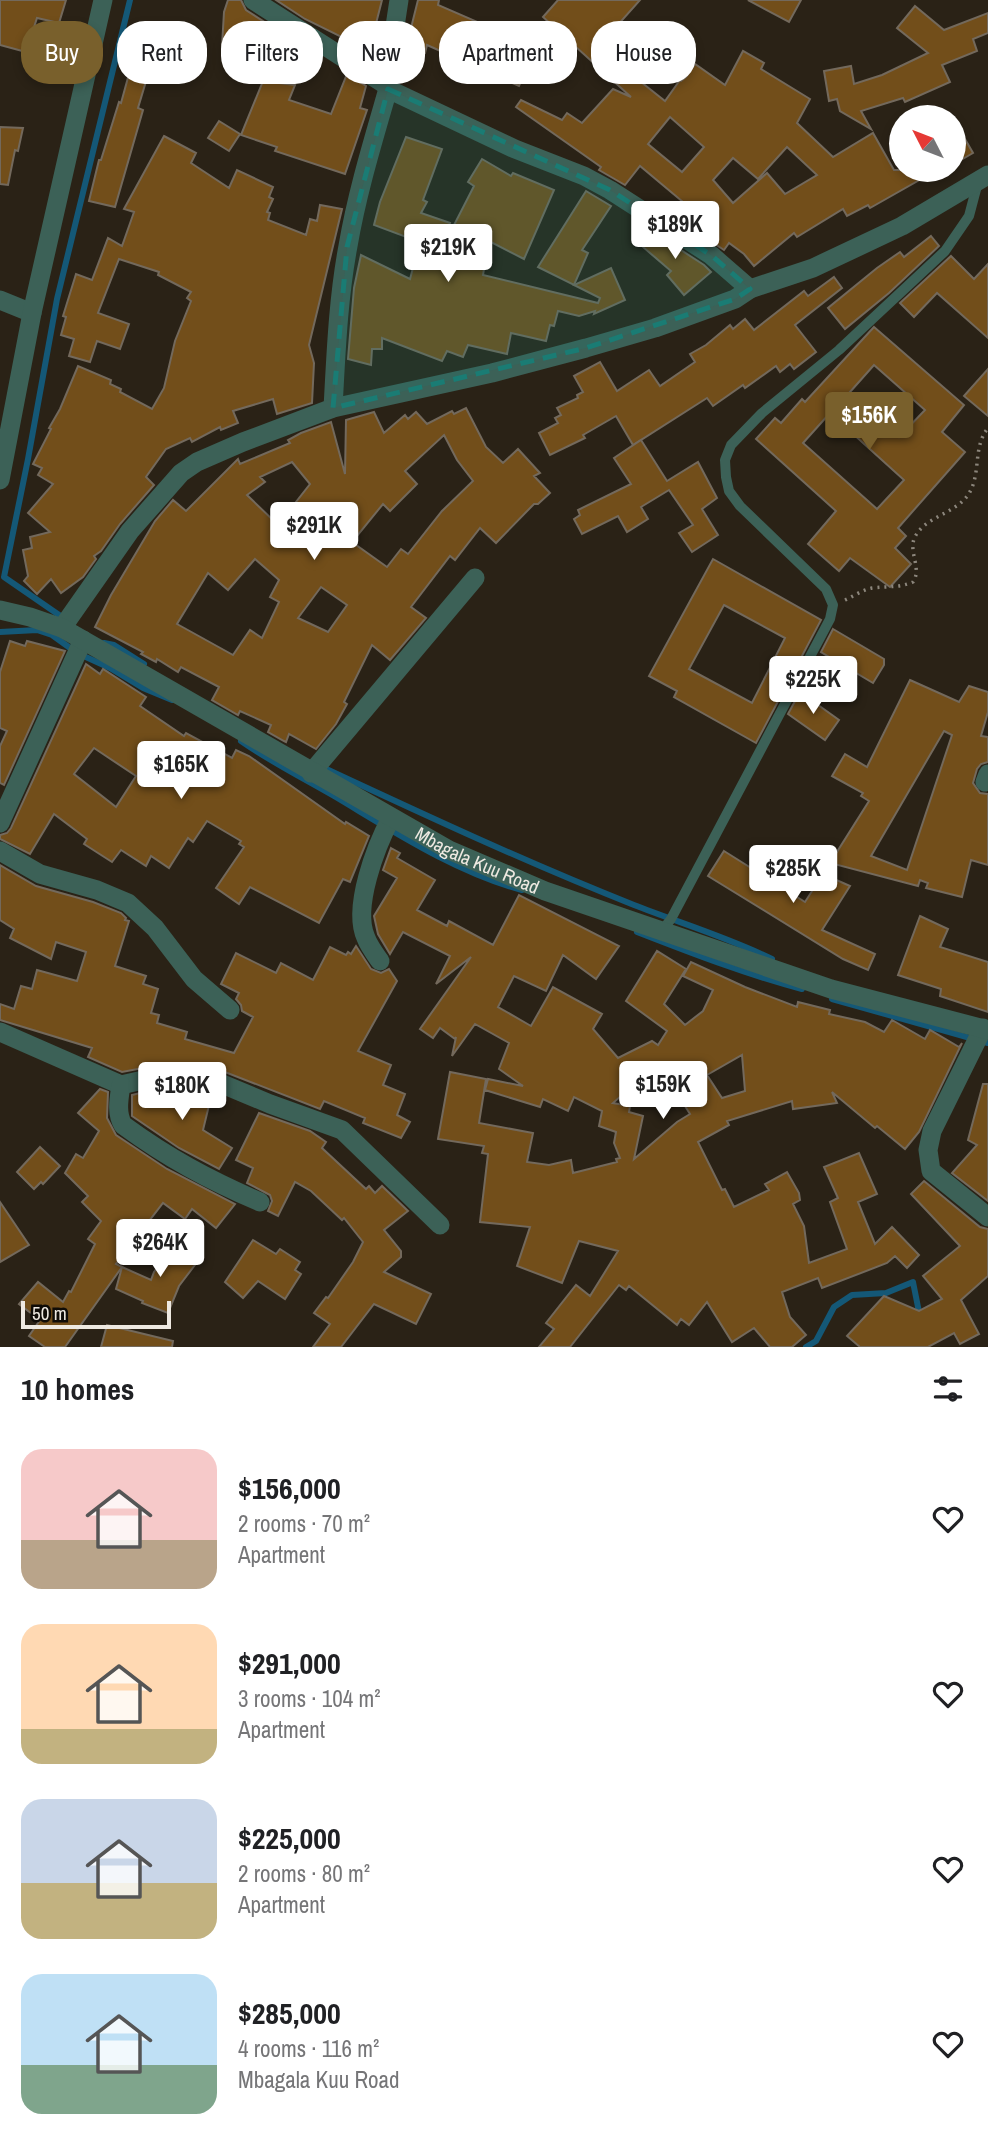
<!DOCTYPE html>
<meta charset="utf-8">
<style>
:root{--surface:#fff;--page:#f2f2f2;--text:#202124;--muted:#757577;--accent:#79602c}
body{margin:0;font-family:"Archivo Narrow",sans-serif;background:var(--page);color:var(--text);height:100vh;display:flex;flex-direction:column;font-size:26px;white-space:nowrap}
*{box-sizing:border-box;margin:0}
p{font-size:23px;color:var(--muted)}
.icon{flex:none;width:38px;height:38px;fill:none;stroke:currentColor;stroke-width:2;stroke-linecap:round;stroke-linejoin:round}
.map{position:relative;height:1347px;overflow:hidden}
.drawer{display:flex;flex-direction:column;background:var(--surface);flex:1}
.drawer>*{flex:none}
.top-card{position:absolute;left:21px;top:21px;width:947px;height:63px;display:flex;gap:14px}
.needle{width:46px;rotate:312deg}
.tools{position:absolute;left:889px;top:105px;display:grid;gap:14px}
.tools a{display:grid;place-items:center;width:77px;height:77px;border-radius:50%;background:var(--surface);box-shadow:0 4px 10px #0003;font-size:35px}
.scale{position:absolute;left:21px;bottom:18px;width:150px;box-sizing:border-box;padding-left:7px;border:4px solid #eee9e1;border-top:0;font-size:19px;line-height:24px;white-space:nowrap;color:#eee9e1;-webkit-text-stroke:5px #0f0c07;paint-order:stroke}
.price{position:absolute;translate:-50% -60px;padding:0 16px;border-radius:7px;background:#fff;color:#222;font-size:23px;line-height:46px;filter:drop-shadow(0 2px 4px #0008)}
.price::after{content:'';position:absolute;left:50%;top:42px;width:21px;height:16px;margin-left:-10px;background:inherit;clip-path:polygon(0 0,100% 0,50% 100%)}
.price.on{background:var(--accent);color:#fff}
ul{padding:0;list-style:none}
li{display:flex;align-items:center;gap:21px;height:175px;padding:0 21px}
li span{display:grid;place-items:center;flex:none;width:196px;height:140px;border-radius:21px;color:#555}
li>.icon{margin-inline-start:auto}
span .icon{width:84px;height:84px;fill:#fffc;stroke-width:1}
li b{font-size:30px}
h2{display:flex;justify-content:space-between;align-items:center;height:84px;padding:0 21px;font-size:30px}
.chip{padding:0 24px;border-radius:28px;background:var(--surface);box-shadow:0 4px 10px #0003;font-size:24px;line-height:63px}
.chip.on{background:var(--accent);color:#fff}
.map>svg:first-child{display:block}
</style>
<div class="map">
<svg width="988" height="1347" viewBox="0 0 988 1347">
<rect width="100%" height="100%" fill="#2a2216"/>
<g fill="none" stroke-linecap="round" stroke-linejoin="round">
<g stroke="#145877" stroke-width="6">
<path d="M 62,617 L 4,577 L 28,459 L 57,299 L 130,0"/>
<path d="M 0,632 L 37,630 L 52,635 L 77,653 L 110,668 L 143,688 L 172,700"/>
<path d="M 104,643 L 114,645 L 144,664"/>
<path d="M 241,741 C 271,762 303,778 334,796 C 393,831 455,872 522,890"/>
<path d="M 322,767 C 425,815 528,863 634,905 C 680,923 727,937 772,959"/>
<path d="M 637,932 C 691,953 745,974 802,989"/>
<path d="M 832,999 L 988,1043"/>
<path d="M 806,1347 L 816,1341 L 834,1307 L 852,1295 L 886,1293 L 913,1282 L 920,1317"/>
</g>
</g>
<g fill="#724e1a" stroke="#73695c" stroke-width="2" fill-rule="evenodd">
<path d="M 0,0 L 66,0 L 59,23 L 37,18 L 26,52 L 0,45 Z"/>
<path d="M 228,0 L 241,0 L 246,10 L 286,36 L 278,57 L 222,46 L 224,12 Z"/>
<path d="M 276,0 L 382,0 L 367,59 L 353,49 L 354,43 L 305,19 Z"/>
<path d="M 418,0 L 439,0 L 438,5 L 507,35 L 511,25 L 531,34 L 524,50 L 533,54 L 519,86 L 427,45 L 425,53 L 406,48 Z"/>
<path d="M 558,0 L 640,0 L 607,37 L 642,73 L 636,78 L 665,101 L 680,80 L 681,81 L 686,77 L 695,64 L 725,85 L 743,51 L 764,63 L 761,69 L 810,99 L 797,123 L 833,157 L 873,133 L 894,170 L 937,170 L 870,208 L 868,205 L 847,216 L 843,209 L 797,237 L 794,233 L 754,266 L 744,254 L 729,243 L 724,250 L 670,214 L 683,202 L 640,166 L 625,185 L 599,170 L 601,167 L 516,107 L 521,100 L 562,120 L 567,113 L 582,123 L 613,89 L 631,97 L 543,17 ZM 670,117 L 704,147 L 682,172 L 648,144 ZM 787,147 L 817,175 L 785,194 L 767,173 L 733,203 L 713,180 L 733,158 L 758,179 Z"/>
<path d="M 748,0 L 801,0 L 789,22 Z"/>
<path d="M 915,6 L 944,30 L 988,13 L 988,33 L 973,39 L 977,51 L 942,65 L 950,82 L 905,102 L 903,98 L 861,111 L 871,129 L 840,111 L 837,99 L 829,101 L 824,71 L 851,66 L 854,84 L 882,75 L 928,53 L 897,28 Z"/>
<path d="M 140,34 L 159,38 L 138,108 L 143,110 L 115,207 L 89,201 L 99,160 L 101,160 L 119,102 L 121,103 Z"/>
<path d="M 347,74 L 366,86 L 360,108 L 367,110 L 345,174 L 275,151 L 277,147 L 241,135 L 263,81 L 295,85 L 289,100 L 331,114 Z"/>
<path d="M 954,120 L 973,153 L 954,164 Z"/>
<path d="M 219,121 L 240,134 L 229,151 L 208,138 Z"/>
<path d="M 0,127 L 23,128 L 18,151 L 15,150 L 8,185 L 0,184 Z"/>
<path d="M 164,136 L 196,153 L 191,163 L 229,188 L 237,170 L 273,187 L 269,197 L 273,199 L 267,212 L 270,213 L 268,220 L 306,235 L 310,219 L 317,221 L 320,205 L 342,209 L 309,345 L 314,363 L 312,403 L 277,414 L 273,399 L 233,411 L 238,423 L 221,430 L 220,427 L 192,442 L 190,438 L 166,449 L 146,477 L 154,485 L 120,524 L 101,551 L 94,556 L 96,559 L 83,577 L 61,593 L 51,579 L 37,594 L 24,581 L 28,576 L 23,550 L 32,548 L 30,537 L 50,532 L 28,513 L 53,484 L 38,475 L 42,468 L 33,464 L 51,429 L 49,428 L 60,409 L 78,366 L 111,380 L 110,384 L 121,389 L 120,392 L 152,409 L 164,388 L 175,341 L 191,301 L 187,298 L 191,292 L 158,275 L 159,272 L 119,259 L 98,313 L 129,324 L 120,349 L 97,341 L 90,362 L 69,356 L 74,339 L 61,335 L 66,317 L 63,316 L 76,274 L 92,280 L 108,238 L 122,246 L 134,212 L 124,209 Z"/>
<path d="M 406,137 L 442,149 L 423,200 L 427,202 L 421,213 L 450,223 L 438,261 L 484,269 L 483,275 L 598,303 L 600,298 L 574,285 L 611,268 L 625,300 L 594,314 L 595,311 L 579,316 L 558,311 L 554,326 L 550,325 L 546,341 L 511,333 L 507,354 L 468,345 L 463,357 L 447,351 L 442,361 L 382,338 L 382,349 L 372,349 L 371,365 L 348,359 L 354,288 L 361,255 L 410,279 L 420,242 L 374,225 L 380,202 Z"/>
<path d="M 482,159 L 511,176 L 513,173 L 554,190 L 524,259 L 489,241 L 488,245 L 453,227 L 474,186 L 468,182 Z"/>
<path d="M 586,191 L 611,206 L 582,250 L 588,253 L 574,285 L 538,267 Z"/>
<path d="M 647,228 L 704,265 L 711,272 L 684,295 L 667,275 L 671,271 L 636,241 Z"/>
<path d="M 931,236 L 939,246 L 889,293 L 845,329 L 828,308 L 877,268 L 900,252 L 904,257 Z"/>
<path d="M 951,256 L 974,279 L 988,264 L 988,338 L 937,293 L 914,317 L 900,303 Z"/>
<path d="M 834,277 L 842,288 L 795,325 L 816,352 L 794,369 L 790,364 L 780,372 L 776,366 L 745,388 L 743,385 L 713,406 L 707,398 L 633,445 L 616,416 L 583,435 L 585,438 L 550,455 L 539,433 L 558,423 L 555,418 L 561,415 L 557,408 L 578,398 L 577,395 L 583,392 L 574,376 L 600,362 L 617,391 L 649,370 L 660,386 L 695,362 L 690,354 L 706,345 L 730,325 L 733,329 L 745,319 L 754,330 L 804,291 L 808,296 Z"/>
<path d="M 874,327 L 964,405 L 942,432 L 965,452 L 898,528 L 906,536 L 895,548 L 911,564 L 890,587 L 850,558 L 839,571 L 808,544 L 836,511 L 756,439 L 775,418 L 781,423 L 802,399 L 805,402 ZM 874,365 L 925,410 L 899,437 L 850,392 ZM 830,413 L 904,480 L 877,509 L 803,443 Z"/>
<path d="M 988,369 L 988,416 L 964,396 Z"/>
<path d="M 466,408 L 486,447 L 503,463 L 518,449 L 540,473 L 534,476 L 550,493 L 538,504 L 534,504 L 496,543 L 480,528 L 455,560 L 450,556 L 411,607 L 426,618 L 390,660 L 372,645 L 344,702 L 347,704 L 336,724 L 316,749 L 289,734 L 286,742 L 284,741 L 268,732 L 271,725 L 240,711 L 238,715 L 212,700 L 219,687 L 181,667 L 178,672 L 157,659 L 156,662 L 141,654 L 143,652 L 95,627 L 111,595 L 155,521 L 173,500 L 186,511 L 238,459 L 240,464 L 290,443 L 288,440 L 301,433 L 331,422 L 345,474 L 346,420 L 374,412 L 384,433 L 405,415 L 408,419 L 416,412 L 427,424 L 452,411 L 454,414 ZM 444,435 L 457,460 L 473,481 L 442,511 L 408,554 L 401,549 L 387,567 L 352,542 L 383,504 L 390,511 L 417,484 L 405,471 ZM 292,462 L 310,484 L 278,525 L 247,495 L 265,482 L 260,477 ZM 255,559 L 279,580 L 270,597 L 279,602 L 262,638 L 250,630 L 233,655 L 177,624 L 208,573 L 228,590 ZM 321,587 L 347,605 L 328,632 L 298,618 Z"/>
<path d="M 641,440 L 667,481 L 698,462 L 717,498 L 702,509 L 718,535 L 692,552 L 679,533 L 693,525 L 669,490 L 641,507 L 648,519 L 627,532 L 618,516 L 582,534 L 574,519 L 580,515 L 578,510 L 631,484 L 614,458 Z"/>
<path d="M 713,559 L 821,620 L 756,743 L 674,697 L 677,691 L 649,676 ZM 724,605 L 785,638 L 752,703 L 689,669 Z"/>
<path d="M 833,629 L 884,659 L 884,665 L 873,683 L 821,652 Z"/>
<path d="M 10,641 L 25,646 L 27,641 L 65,651 L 4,785 L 0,783 L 0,746 L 7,731 L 0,728 L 0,672 Z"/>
<path d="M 86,664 L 100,674 L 103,669 L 146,697 L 140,706 L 184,736 L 186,733 L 232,758 L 236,750 L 249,756 L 345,824 L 346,822 L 369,836 L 350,882 L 343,879 L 319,923 L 250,887 L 239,904 L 216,888 L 244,847 L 239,844 L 241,841 L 207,821 L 193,842 L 188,838 L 169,868 L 151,856 L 146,866 L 121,850 L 112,862 L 84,844 L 87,839 L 54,814 L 30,854 L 0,839 L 0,835 L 7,833 L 11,828 ZM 94,748 L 136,776 L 116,807 L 74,774 Z"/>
<path d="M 910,680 L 959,702 L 969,686 L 988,692 L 988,712 L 981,736 L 988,737 L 988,762 L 981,764 L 977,769 L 973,783 L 980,793 L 988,794 L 988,865 L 971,860 L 962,897 L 926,888 L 928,883 L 920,880 L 918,886 L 830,863 L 869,801 L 861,796 L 863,793 L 832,776 L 845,754 L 867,767 ZM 944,731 L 952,735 L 907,870 L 871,856 Z"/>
<path d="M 800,692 L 839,720 L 825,740 L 788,714 Z"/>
<path d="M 391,848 L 400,853 L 397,858 L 435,880 L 417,910 L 447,926 L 449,921 L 493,945 L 519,895 L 619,946 L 596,979 L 563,955 L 546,991 L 514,976 L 498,1007 L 531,1026 L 553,987 L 602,1014 L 593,1029 L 618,1058 L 652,1041 L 658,1045 L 667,1031 L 626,1001 L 657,951 L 686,969 L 664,1004 L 685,1025 L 703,1011 L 713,990 L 683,976 L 691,962 L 745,987 L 797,1007 L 798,1002 L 830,1010 L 829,1014 L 865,1022 L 884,1032 L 892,1020 L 925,1039 L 930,1030 L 959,1047 L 962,1043 L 919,1132 L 905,1149 L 877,1126 L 875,1128 L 832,1092 L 837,1103 L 793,1109 L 792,1101 L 727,1121 L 729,1125 L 698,1142 L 722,1190 L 725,1189 L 734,1207 L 769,1190 L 765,1184 L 787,1172 L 799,1193 L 800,1200 L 793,1204 L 804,1226 L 809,1263 L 847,1249 L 830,1202 L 838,1198 L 824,1167 L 859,1153 L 877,1194 L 858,1202 L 875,1244 L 892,1227 L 919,1255 L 907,1268 L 895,1256 L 887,1263 L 822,1288 L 818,1278 L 782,1292 L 790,1317 L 806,1335 L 792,1347 L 770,1347 L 754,1328 L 732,1342 L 707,1302 L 689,1325 L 681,1319 L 677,1325 L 629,1286 L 626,1290 L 619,1285 L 570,1347 L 539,1347 L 554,1329 L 546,1323 L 576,1285 L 590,1296 L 618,1251 L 579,1241 L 562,1283 L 517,1266 L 530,1227 L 480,1222 L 488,1154 L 482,1153 L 484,1146 L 438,1139 L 450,1072 L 486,1079 L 479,1123 L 533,1133 L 527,1162 L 549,1165 L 571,1160 L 573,1173 L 617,1162 L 616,1159 L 620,1158 L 614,1143 L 616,1132 L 599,1126 L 602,1111 L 574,1097 L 568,1111 L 543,1099 L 540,1107 L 485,1090 L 488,1079 L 523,1086 L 499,1069 L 509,1043 L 475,1024 L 452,1056 L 456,1037 L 455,1039 L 440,1028 L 433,1038 L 420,1029 L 471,957 L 436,984 L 450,956 L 403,932 L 390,954 L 378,934 L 374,916 L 397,878 L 383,870 ZM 742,1055 L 745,1091 L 722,1098 L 707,1075 ZM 658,1063 L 690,1114 L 677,1122 L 634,1159 L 643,1116 L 629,1112 L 630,1106 L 613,1103 Z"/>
<path d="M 724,851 L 805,902 L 823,874 L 850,886 L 822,930 L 875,954 L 868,970 L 843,959 L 708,876 Z"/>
<path d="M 0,865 L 36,886 L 93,902 L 121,913 L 126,918 L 125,920 L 129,921 L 115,966 L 146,976 L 143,984 L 158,989 L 151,1013 L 159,1015 L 157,1023 L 187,1032 L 185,1039 L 234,1053 L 253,1017 L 242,1011 L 241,1005 L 236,999 L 239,993 L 221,984 L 236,953 L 276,973 L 281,963 L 313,980 L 330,947 L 346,955 L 348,952 L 351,954 L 356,946 L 371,969 L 381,973 L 389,969 L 397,981 L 358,1051 L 391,1065 L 383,1085 L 405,1094 L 397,1115 L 410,1122 L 401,1138 L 363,1123 L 365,1118 L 324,1101 L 320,1109 L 207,1065 L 189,1064 L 168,1069 L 143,1068 L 122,1072 L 88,1057 L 92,1048 L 0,1020 L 0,1004 L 14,1009 L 21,986 L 32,989 L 37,970 L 77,981 L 86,952 L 56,942 L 51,959 L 10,938 L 14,929 L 0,920 Z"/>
<path d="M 920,916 L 948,929 L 940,947 L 988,962 L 988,1012 L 940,996 L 941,989 L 898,975 Z"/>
<path d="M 983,1084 L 988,1084 L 988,1201 L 952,1173 L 977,1145 L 968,1140 Z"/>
<path d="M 191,1088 L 201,1088 L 212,1093 L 203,1130 L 232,1148 L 219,1169 L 179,1148 L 132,1116 L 132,1095 L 144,1092 L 172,1093 Z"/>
<path d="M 100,1089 L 108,1092 L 107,1118 L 116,1135 L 167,1169 L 235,1204 L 216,1228 L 192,1209 L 185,1219 L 163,1203 L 116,1264 L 122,1267 L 65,1347 L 45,1347 L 29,1336 L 40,1320 L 19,1304 L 38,1282 L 63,1302 L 69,1291 L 71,1292 L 95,1244 L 88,1239 L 101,1221 L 82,1202 L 88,1196 L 65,1173 L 76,1154 L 83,1158 L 99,1131 L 78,1113 Z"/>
<path d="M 259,1113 L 310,1131 L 326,1142 L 322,1148 L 366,1189 L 369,1186 L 375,1193 L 382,1186 L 408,1211 L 384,1230 L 401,1251 L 401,1257 L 384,1272 L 431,1294 L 416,1324 L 374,1304 L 341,1347 L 313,1347 L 330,1324 L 314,1313 L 326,1297 L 328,1298 L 353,1262 L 363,1242 L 344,1218 L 342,1220 L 311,1191 L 295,1182 L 278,1216 L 268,1211 L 272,1201 L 270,1195 L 247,1183 L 253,1168 L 236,1160 Z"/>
<path d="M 40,1147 L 60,1166 L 43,1184 L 41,1182 L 34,1189 L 17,1172 Z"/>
<path d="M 924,1181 L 980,1227 L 988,1229 L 988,1276 L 961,1300 L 979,1334 L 960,1344 L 954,1333 L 928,1347 L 860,1347 L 847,1336 L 884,1296 L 919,1311 L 942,1299 L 923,1276 L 960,1246 L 911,1194 Z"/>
<path d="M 0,1202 L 29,1245 L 0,1262 Z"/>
<path d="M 178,1240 L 201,1257 L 179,1286 L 168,1313 L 142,1303 L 143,1301 L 116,1289 L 122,1267 L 151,1280 L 154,1272 Z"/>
<path d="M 253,1240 L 276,1254 L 280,1249 L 300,1262 L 295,1270 L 301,1274 L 285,1299 L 258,1281 L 243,1298 L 225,1282 Z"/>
<path d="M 107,1325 L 173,1341 L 172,1347 L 101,1347 Z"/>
</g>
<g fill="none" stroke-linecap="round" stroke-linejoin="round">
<path stroke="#8c867c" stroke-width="3.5" stroke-dasharray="2 5" stroke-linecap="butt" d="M 845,600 C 854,596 862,590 872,588 C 887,586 899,588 913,582 C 922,569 909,553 914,539 C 923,517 955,514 968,495 C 982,474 972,448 988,428"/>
<path stroke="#3c6157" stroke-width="10" d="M 661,932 L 671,919 L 830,619 L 833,605 L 826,589 L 740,506 L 729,491 L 726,477 L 725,460 L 731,445 L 762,413 L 839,350 L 945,251 L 969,216 L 978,182"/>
<g stroke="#3c6157" stroke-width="19">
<path d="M 253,0 L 386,85"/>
<path d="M 388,89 L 515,149 L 584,176 L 610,190 L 711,255 L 750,289"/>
<path d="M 0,300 L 32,313"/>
<path d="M 333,408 C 336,354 338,299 348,246 C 357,193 373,141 388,89 L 386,85 L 399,0"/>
<path d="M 62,628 L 130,531 L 181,473 L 197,462 L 243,442 L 333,408 L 492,373 L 586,348 L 655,328 L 735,299 L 750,289 L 813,268 L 902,226 L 988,175"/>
<path d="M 311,773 L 475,578"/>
<path d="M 985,782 L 988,774"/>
<path d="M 0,823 L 83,640"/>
<path d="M 0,851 L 40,874 L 97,890 L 128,903 L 155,928 L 194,979 L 230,1010"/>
<path d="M 380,961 C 375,954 369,946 366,938 C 352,908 376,846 391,818"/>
<path d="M 983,1028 L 932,1131 L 928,1150 L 931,1171 L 988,1217"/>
<path d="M 0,1032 L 121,1085 L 143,1080 L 169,1081 L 189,1076 L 203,1076 L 270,1104 L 342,1130 L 440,1225"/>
<path d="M 121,1085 C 119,1099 116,1113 123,1125 C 168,1158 209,1180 260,1202"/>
</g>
<g stroke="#3c6157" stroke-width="19">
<path d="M 0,480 L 32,313 L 103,0"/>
<path id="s1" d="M 0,610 L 30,617 L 62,628 L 449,850 L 545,891 L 831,989 L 988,1030"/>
</g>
</g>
<path fill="#1a7c74" fill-opacity="0.2" stroke="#1a7c74" stroke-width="5" stroke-dasharray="14 9" stroke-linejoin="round" d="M 388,89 L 610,190 L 711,255 L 750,289 L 735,299 L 586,348 L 333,408 L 347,247 Z"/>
<g text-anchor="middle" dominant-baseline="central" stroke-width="6" stroke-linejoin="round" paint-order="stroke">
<g font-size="19" fill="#eee9e1" stroke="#0f0c07">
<text stroke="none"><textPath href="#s1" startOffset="541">Mbagala Kuu Road</textPath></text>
</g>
</g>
</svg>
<div class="tools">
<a><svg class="needle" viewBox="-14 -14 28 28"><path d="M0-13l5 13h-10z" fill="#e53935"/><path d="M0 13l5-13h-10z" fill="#757577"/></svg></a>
</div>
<div class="scale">50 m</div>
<b class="price" style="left:675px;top:261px">$189K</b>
<b class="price" style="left:448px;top:284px">$219K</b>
<b class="price on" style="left:869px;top:452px">$156K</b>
<b class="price" style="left:314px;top:562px">$291K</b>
<b class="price" style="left:813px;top:716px">$225K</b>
<b class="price" style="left:181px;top:801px">$165K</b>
<b class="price" style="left:793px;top:905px">$285K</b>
<b class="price" style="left:663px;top:1121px">$159K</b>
<b class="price" style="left:182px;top:1122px">$180K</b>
<b class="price" style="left:160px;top:1279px">$264K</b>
<div class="top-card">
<a class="chip on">Buy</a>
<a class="chip">Rent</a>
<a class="chip">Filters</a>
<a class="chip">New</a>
<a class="chip">Apartment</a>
<a class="chip">House</a>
</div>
</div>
<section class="drawer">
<h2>10 homes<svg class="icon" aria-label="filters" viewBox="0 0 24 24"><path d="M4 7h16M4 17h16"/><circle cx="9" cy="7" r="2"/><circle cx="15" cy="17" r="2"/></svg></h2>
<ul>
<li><span style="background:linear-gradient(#f6c9c9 65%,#b9a48a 0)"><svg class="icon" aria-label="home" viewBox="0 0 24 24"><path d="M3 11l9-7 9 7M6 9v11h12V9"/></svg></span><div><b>$156,000</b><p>2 rooms · 70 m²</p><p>Apartment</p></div><svg class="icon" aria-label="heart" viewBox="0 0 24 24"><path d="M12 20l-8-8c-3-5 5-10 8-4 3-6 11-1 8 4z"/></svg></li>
<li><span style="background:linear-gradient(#ffd9b3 75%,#c2b280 0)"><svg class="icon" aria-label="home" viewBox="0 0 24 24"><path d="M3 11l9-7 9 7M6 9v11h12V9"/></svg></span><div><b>$291,000</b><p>3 rooms · 104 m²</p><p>Apartment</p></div><svg class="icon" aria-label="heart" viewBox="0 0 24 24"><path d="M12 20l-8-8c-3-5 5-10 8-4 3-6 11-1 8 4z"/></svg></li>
<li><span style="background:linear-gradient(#c9d6e8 60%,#c2b280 0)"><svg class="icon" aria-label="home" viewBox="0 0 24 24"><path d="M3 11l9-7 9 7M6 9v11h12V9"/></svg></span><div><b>$225,000</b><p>2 rooms · 80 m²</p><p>Apartment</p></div><svg class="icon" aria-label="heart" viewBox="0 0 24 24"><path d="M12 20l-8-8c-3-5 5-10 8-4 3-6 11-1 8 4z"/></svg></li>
<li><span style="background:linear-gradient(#bfe0f5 65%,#7fa58c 0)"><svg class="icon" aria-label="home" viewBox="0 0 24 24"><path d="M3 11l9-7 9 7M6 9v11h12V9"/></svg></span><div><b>$285,000</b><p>4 rooms · 116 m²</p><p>Mbagala Kuu Road</p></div><svg class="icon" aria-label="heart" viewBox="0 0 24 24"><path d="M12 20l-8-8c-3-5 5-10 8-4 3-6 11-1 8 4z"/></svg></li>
</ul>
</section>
